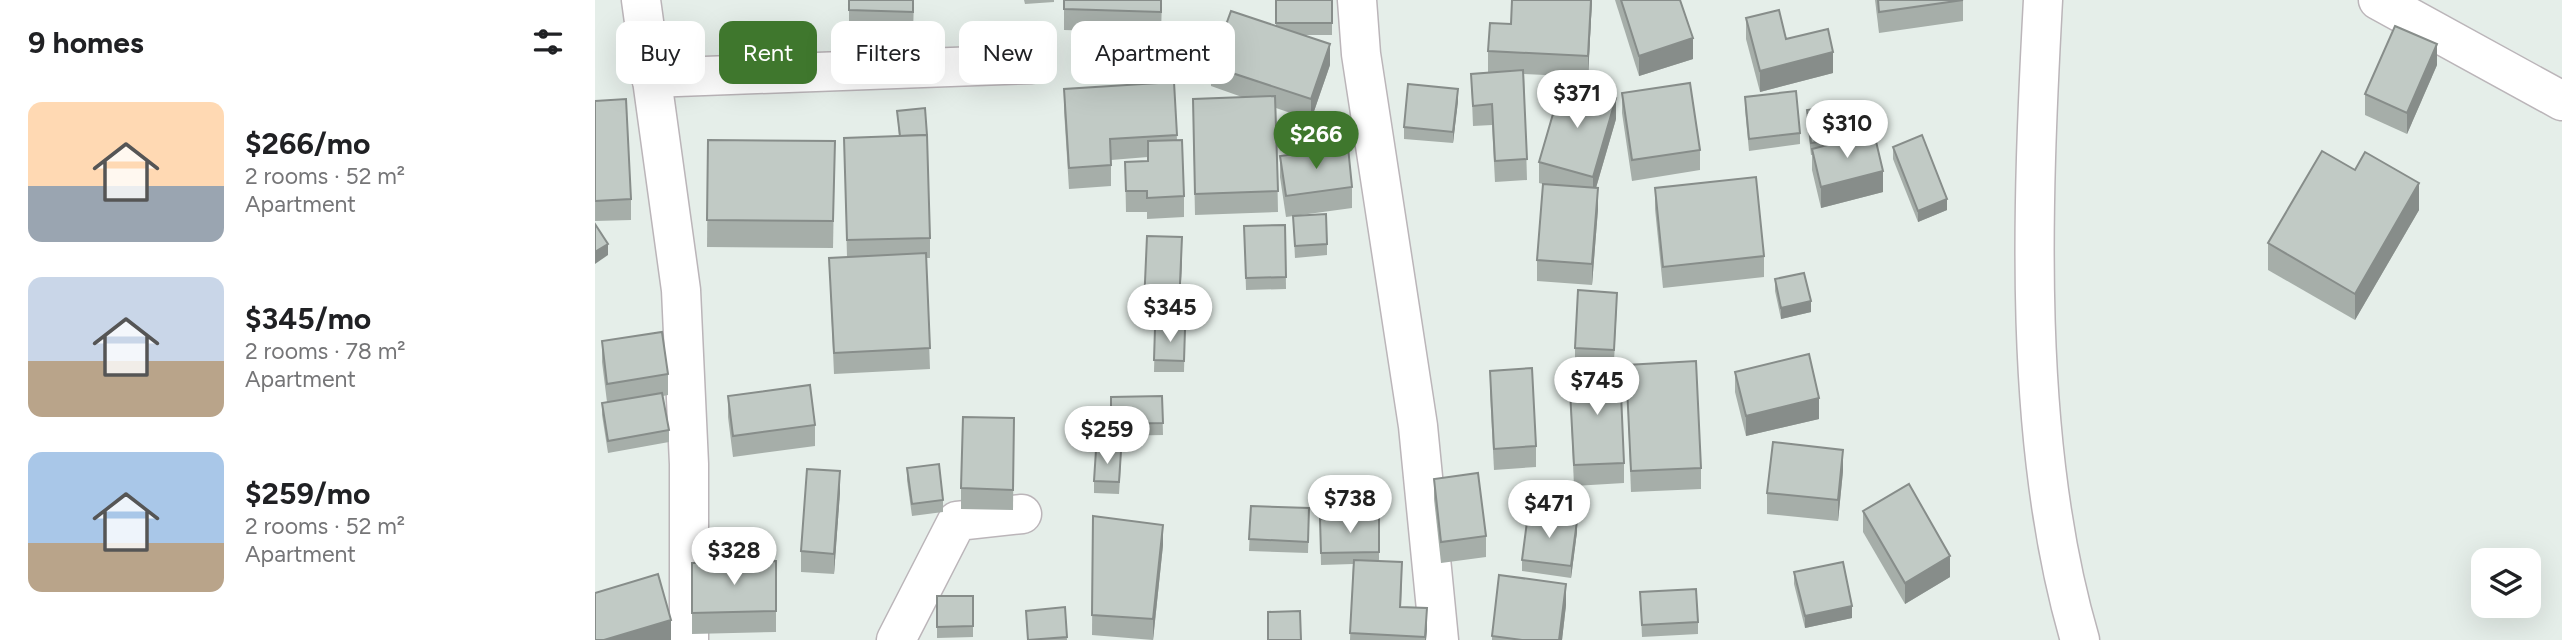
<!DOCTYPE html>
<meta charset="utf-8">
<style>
:root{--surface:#fff;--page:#f6f6f6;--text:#202124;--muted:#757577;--accent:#3f772d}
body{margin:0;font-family:Figtree,sans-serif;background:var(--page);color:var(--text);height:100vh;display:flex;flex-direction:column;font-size:26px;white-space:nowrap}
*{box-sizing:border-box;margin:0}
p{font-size:23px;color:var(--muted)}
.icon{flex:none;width:38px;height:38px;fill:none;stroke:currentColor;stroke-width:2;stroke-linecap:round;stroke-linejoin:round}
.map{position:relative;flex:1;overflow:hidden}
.side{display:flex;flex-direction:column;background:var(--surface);width:595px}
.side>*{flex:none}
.guide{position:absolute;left:21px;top:21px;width:665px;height:63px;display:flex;gap:14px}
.controls{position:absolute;left:1876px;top:548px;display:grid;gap:14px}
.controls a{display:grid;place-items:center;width:70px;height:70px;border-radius:14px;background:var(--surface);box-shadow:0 7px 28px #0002;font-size:35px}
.price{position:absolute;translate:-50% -60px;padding:0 16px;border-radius:24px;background:#fff;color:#222;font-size:23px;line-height:46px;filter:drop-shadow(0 2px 4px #0008)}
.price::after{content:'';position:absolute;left:50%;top:42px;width:21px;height:16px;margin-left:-10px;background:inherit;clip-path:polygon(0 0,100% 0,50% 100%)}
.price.selected{background:var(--accent);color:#fff}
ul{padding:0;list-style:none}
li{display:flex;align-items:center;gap:21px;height:175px;padding:0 28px}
li span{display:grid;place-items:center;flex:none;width:196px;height:140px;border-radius:14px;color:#555}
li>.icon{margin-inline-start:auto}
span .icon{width:84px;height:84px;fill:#fffc;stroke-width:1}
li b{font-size:30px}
h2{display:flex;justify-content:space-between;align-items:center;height:84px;padding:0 28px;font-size:30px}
.chip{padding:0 24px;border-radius:14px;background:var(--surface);box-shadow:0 7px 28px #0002;font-size:24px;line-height:63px}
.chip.selected{background:var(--accent);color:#fff}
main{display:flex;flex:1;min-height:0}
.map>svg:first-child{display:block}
</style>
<main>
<section class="side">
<h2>9 homes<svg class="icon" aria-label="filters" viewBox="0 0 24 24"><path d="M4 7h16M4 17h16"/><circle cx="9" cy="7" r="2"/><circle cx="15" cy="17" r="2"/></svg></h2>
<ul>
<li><span style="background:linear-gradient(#ffd9b3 60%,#9aa5b1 0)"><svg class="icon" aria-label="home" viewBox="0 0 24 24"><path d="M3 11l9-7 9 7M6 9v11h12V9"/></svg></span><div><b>$266/mo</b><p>2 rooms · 52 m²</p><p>Apartment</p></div></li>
<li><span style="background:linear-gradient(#c9d6e8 60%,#b9a48a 0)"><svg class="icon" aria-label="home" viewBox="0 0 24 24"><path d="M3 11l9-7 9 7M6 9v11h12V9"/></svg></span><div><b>$345/mo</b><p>2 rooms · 78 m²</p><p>Apartment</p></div></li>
<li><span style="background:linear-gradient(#a9c7e8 65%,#b9a48a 0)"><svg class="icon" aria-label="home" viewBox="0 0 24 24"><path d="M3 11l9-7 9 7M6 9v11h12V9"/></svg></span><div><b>$259/mo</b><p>2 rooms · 52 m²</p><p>Apartment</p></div></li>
</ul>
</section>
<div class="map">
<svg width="1967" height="640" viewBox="0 0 1967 640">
<rect width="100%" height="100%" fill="#e5eee9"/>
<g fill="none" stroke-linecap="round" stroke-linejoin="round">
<defs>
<g id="street">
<path d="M 46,0 L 86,290 L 94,464 L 94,640"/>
<path d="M 762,0 L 766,54 L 823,426 L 844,640"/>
<path d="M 1448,0 C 1437,204 1427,443 1485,640"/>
<path d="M 1783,0 L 1967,101"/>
<path d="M 56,78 L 436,64"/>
<path d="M 301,640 L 362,521 L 427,514"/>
</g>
</defs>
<use href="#street" stroke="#bbb5b9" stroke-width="41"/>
<use href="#street" stroke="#fff" stroke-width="38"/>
</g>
<g fill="#a6aea9">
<path d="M 254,0 L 319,0 L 318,33 L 254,31 Z"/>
<path d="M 429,0 L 459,0 L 459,2 L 430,4 Z"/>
<path d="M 469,0 L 567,0 L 566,33 L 469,30 Z"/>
<path d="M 681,0 L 737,0 L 737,35 L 707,35 L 735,65 L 716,120 L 681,108 L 683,212 L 600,215 L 598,119 L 647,97 L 616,86 L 616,66 L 681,26 Z"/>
<path d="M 917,0 L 997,0 L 993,77 L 929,74 L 932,180 L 900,182 L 897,125 L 878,126 L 876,74 L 893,72 L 893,51 L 916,24 Z"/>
<path d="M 1020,0 L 1085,0 L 1098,59 L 1044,76 Z"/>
<path d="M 1280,0 L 1368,0 L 1368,21 L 1284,33 Z"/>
<path d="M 1151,18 L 1191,39 L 1238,73 L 1165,92 L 1151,39 Z"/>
<path d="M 1842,65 L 1812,134 L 1770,115 L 1770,94 Z"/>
<path d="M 579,82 L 582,140 L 589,196 L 589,217 L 552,219 L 552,212 L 531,212 L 530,162 L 553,161 L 553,157 L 516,160 L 516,186 L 474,189 L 469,110 L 469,89 Z"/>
<path d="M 1027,93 L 1105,150 L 1105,170 L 1037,181 L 1027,113 Z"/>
<path d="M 1150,97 L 1205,133 L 1205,144 L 1154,151 L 1150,109 Z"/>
<path d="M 0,101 L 36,199 L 36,220 L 0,221 Z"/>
<path d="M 863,101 L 858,143 L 809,139 L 809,127 Z"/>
<path d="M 1212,110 L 1251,138 L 1251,140 L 1288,192 L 1226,208 L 1217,170 L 1217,155 L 1216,155 L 1212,121 Z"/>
<path d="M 302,111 L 335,238 L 335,258 L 331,258 L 335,369 L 239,374 L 234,258 L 252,257 L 249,138 L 304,136 Z"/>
<path d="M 1021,119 L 1001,188 L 1003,209 L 997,285 L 942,281 L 942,260 L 948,184 L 944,183 L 944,162 Z"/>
<path d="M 113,140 L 240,141 L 238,248 L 112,247 Z"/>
<path d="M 1298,147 L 1352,210 L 1323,222 L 1298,159 Z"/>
<path d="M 685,156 L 757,187 L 757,208 L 691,217 L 685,177 Z"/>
<path d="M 1760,170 L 1824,210 L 1760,320 L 1673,270 L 1673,243 Z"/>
<path d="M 1060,188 L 1169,256 L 1169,277 L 1068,288 L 1060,209 Z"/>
<path d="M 698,216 L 732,244 L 732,255 L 700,258 Z"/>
<path d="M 690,225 L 691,289 L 651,290 L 649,226 Z"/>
<path d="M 587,258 L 584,328 L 549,326 L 549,305 Z"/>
<path d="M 1180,279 L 1216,312 L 1186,319 L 1180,291 Z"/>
<path d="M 1022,304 L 1019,361 L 980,360 L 980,348 Z"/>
<path d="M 560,328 L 590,329 L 589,372 L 559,372 Z"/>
<path d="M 7,341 L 73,374 L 73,395 L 68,396 L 74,430 L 74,442 L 13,453 L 7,415 L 7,403 L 12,402 L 7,362 Z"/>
<path d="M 1031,365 L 1106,468 L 1106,489 L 1036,492 Z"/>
<path d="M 895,371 L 941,446 L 941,467 L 899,470 L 895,391 Z"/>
<path d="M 974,372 L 1029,463 L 1029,483 L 979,486 Z"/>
<path d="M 1140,372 L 1224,419 L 1151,436 L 1140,392 Z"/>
<path d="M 133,396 L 220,425 L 220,446 L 138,457 L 133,417 Z"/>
<path d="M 567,396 L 568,435 L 516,436 L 516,397 Z"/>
<path d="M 419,418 L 418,510 L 366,509 L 366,488 Z"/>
<path d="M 526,463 L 524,494 L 499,493 L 499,481 Z"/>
<path d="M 312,468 L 348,500 L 348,512 L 317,516 L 312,480 Z"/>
<path d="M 1248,471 L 1243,521 L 1172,514 L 1172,493 Z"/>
<path d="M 839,479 L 891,536 L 891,557 L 846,563 L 839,499 Z"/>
<path d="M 245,492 L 239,574 L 206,572 L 206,551 Z"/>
<path d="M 656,506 L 714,520 L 713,553 L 654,551 Z"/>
<path d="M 1268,511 L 1355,577 L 1310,604 L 1268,532 Z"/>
<path d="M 498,516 L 568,545 L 558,640 L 497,635 Z"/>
<path d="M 784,518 L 784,561 L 807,583 L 806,607 L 832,629 L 831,640 L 755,640 L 758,564 L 726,565 L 725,519 Z"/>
<path d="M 982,532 L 976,578 L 927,571 L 927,560 Z"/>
<path d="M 181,561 L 181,632 L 97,634 L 97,563 Z"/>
<path d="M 1199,572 L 1257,618 L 1210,628 L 1199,584 Z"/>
<path d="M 1045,592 L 1103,622 L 1103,634 L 1047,637 Z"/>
<path d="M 342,596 L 378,596 L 378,637 L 342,638 Z"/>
<path d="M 971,605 L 967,640 L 897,640 L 897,636 Z"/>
<path d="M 470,607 L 472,640 L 433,640 L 431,611 Z"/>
</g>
<g fill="#878d8a">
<path d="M 996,0 L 997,0 L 993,77 L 993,56 Z"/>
<path d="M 1098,38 L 1098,59 L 1044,76 L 1044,56 Z"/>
<path d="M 735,44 L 735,65 L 716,120 L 716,99 Z"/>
<path d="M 1842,44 L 1842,65 L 1812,134 L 1812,113 Z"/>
<path d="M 1238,52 L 1238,73 L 1165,92 L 1165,71 Z"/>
<path d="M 863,89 L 863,101 L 858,143 L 858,132 Z"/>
<path d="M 1021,98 L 1021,119 L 998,198 L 998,177 Z"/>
<path d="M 1288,171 L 1288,192 L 1226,208 L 1226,187 Z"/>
<path d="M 1824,183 L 1824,210 L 1760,320 L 1760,294 Z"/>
<path d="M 1003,188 L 1003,209 L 997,285 L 997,264 Z"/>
<path d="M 1352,199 L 1352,210 L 1323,222 L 1323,211 Z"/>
<path d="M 587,237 L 587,258 L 584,328 L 584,307 Z"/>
<path d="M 13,244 L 13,255 L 0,264 L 0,252 Z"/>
<path d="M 1216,301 L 1216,312 L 1186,319 L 1186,308 Z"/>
<path d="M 1224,398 L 1224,419 L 1151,436 L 1151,416 Z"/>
<path d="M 1248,450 L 1248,471 L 1243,521 L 1243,500 Z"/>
<path d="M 245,471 L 245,492 L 239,574 L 239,554 Z"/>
<path d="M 982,521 L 982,532 L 976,578 L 976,566 Z"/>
<path d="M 568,525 L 568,545 L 558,640 L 558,619 Z"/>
<path d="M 1355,556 L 1355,577 L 1310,604 L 1310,583 Z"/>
<path d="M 971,584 L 971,605 L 967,640 L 964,640 Z"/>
<path d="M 1257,606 L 1257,618 L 1210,628 L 1210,616 Z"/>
<path d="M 832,608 L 832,629 L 831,640 L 830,640 Z"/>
<path d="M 76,620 L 76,640 L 9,640 Z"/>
</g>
<g fill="#c1cac5" stroke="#878d8a" stroke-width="2">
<path d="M 254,0 L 318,0 L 318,12 L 254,10 Z"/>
<path d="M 469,0 L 566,0 L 566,12 L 469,9 Z"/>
<rect x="681" y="0" width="56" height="23"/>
<path d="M 917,0 L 996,0 L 993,56 L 893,51 L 895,23 L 916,24 Z"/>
<path d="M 1026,0 L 1085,0 L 1098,38 L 1044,56 Z"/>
<path d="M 1283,0 L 1368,0 L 1284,12 Z"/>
<path d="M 1184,10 L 1191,39 L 1233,29 L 1238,52 L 1165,71 L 1151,18 Z"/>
<path d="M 636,11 L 735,44 L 716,99 L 616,66 Z"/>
<path d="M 1800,26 L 1842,44 L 1812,113 L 1770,94 Z"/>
<path d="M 928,70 L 932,159 L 900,161 L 897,104 L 878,106 L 876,74 Z"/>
<path d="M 579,82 L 582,135 L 515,139 L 516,165 L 474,168 L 469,89 Z"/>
<path d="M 967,83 L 1021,98 L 998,177 L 944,162 Z"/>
<path d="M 1095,83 L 1105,150 L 1037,160 L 1027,93 Z"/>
<path d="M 813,84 L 863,89 L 858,132 L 809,127 Z"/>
<path d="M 1201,91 L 1205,133 L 1154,139 L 1150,97 Z"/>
<path d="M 680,96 L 683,191 L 600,194 L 598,99 Z"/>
<path d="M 31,99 L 36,199 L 0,201 L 0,101 Z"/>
<path d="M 1246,105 L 1251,138 L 1216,143 L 1212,110 Z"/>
<path d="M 330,108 L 332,135 L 305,136 L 302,111 Z"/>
<path d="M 1279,133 L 1288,171 L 1226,187 L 1217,149 Z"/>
<path d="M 332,135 L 335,238 L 252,240 L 249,138 Z"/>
<path d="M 1327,135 L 1352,199 L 1323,211 L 1298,147 Z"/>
<path d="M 113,140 L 240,141 L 238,221 L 112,220 Z"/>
<path d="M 587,140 L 589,196 L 552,198 L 552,191 L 531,191 L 530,162 L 553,161 L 553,141 Z"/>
<path d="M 753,147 L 757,187 L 691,196 L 685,156 Z"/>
<path d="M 1727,151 L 1760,170 L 1770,152 L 1824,183 L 1760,294 L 1673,243 Z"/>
<path d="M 1161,177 L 1169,256 L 1068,267 L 1060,188 Z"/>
<path d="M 948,184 L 1003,188 L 997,264 L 942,260 Z"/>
<path d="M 731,214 L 732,244 L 700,246 L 698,216 Z"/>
<path d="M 0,224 L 13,244 L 0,252 Z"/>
<path d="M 690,225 L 691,277 L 651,278 L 649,226 Z"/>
<path d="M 552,236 L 587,237 L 584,307 L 549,305 Z"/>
<path d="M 331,253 L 335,348 L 239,353 L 234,258 Z"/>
<path d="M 1209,273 L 1216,301 L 1186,308 L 1180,279 Z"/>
<path d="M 983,290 L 1022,293 L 1019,350 L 980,348 Z"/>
<path d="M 560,328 L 590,329 L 589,361 L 559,360 Z"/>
<path d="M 67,332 L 73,374 L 12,384 L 7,341 Z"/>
<path d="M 1214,354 L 1224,398 L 1151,416 L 1140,372 Z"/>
<path d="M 1101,361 L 1106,468 L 1036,471 L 1031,365 Z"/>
<path d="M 937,368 L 941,446 L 899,449 L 895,371 Z"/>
<path d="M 1025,370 L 1029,463 L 979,465 L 974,372 Z"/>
<path d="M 215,385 L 220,425 L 138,436 L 133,396 Z"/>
<path d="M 67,393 L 74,430 L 13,441 L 7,403 Z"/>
<path d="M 567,396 L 568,423 L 516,424 L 516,397 Z"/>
<path d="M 368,417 L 419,418 L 418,490 L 366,488 Z"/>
<path d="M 1178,442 L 1248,450 L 1243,500 L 1172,493 Z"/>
<path d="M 501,450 L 526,451 L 524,482 L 499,481 Z"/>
<path d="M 344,464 L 348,500 L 317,504 L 312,468 Z"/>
<path d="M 212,469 L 245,471 L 239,554 L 206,551 Z"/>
<path d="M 883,473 L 891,536 L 846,542 L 839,479 Z"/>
<path d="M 1314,484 L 1355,556 L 1310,583 L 1268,511 Z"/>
<path d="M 656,506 L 714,508 L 713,542 L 654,539 Z"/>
<path d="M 933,514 L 982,521 L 976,566 L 927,560 Z"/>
<path d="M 498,516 L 568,525 L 558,619 L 497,615 Z"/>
<path d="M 784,518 L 784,552 L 726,553 L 725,519 Z"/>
<path d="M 759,560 L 807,562 L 805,607 L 832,608 L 830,637 L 755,633 Z"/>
<path d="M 181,561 L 181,611 L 97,613 L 97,563 Z"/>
<path d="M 1248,562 L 1257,606 L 1210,616 L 1199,572 Z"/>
<path d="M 63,574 L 76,620 L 9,640 L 0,640 L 0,593 Z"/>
<path d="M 904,575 L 971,584 L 964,640 L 927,640 L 897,636 Z"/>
<path d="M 1101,589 L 1103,622 L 1047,625 L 1045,592 Z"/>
<path d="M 342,596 L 378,596 L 378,626 L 342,627 Z"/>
<path d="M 470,607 L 472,637 L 433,640 L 431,611 Z"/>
<path d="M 705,611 L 706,640 L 673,640 L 673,612 Z"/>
</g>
</svg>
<div class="controls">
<a><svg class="icon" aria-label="layers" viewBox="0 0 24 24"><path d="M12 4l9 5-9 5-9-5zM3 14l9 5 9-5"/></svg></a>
</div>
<b class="price" style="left:982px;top:130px">$371</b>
<b class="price" style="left:1252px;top:160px">$310</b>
<b class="price selected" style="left:721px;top:171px">$266</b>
<b class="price" style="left:575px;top:344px">$345</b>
<b class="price" style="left:1002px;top:417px">$745</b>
<b class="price" style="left:512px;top:466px">$259</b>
<b class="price" style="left:755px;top:535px">$738</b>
<b class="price" style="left:954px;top:540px">$471</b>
<b class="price" style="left:139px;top:587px">$328</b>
<div class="guide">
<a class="chip">Buy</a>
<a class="chip selected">Rent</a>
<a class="chip">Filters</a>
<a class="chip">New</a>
<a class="chip">Apartment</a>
</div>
</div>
</main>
